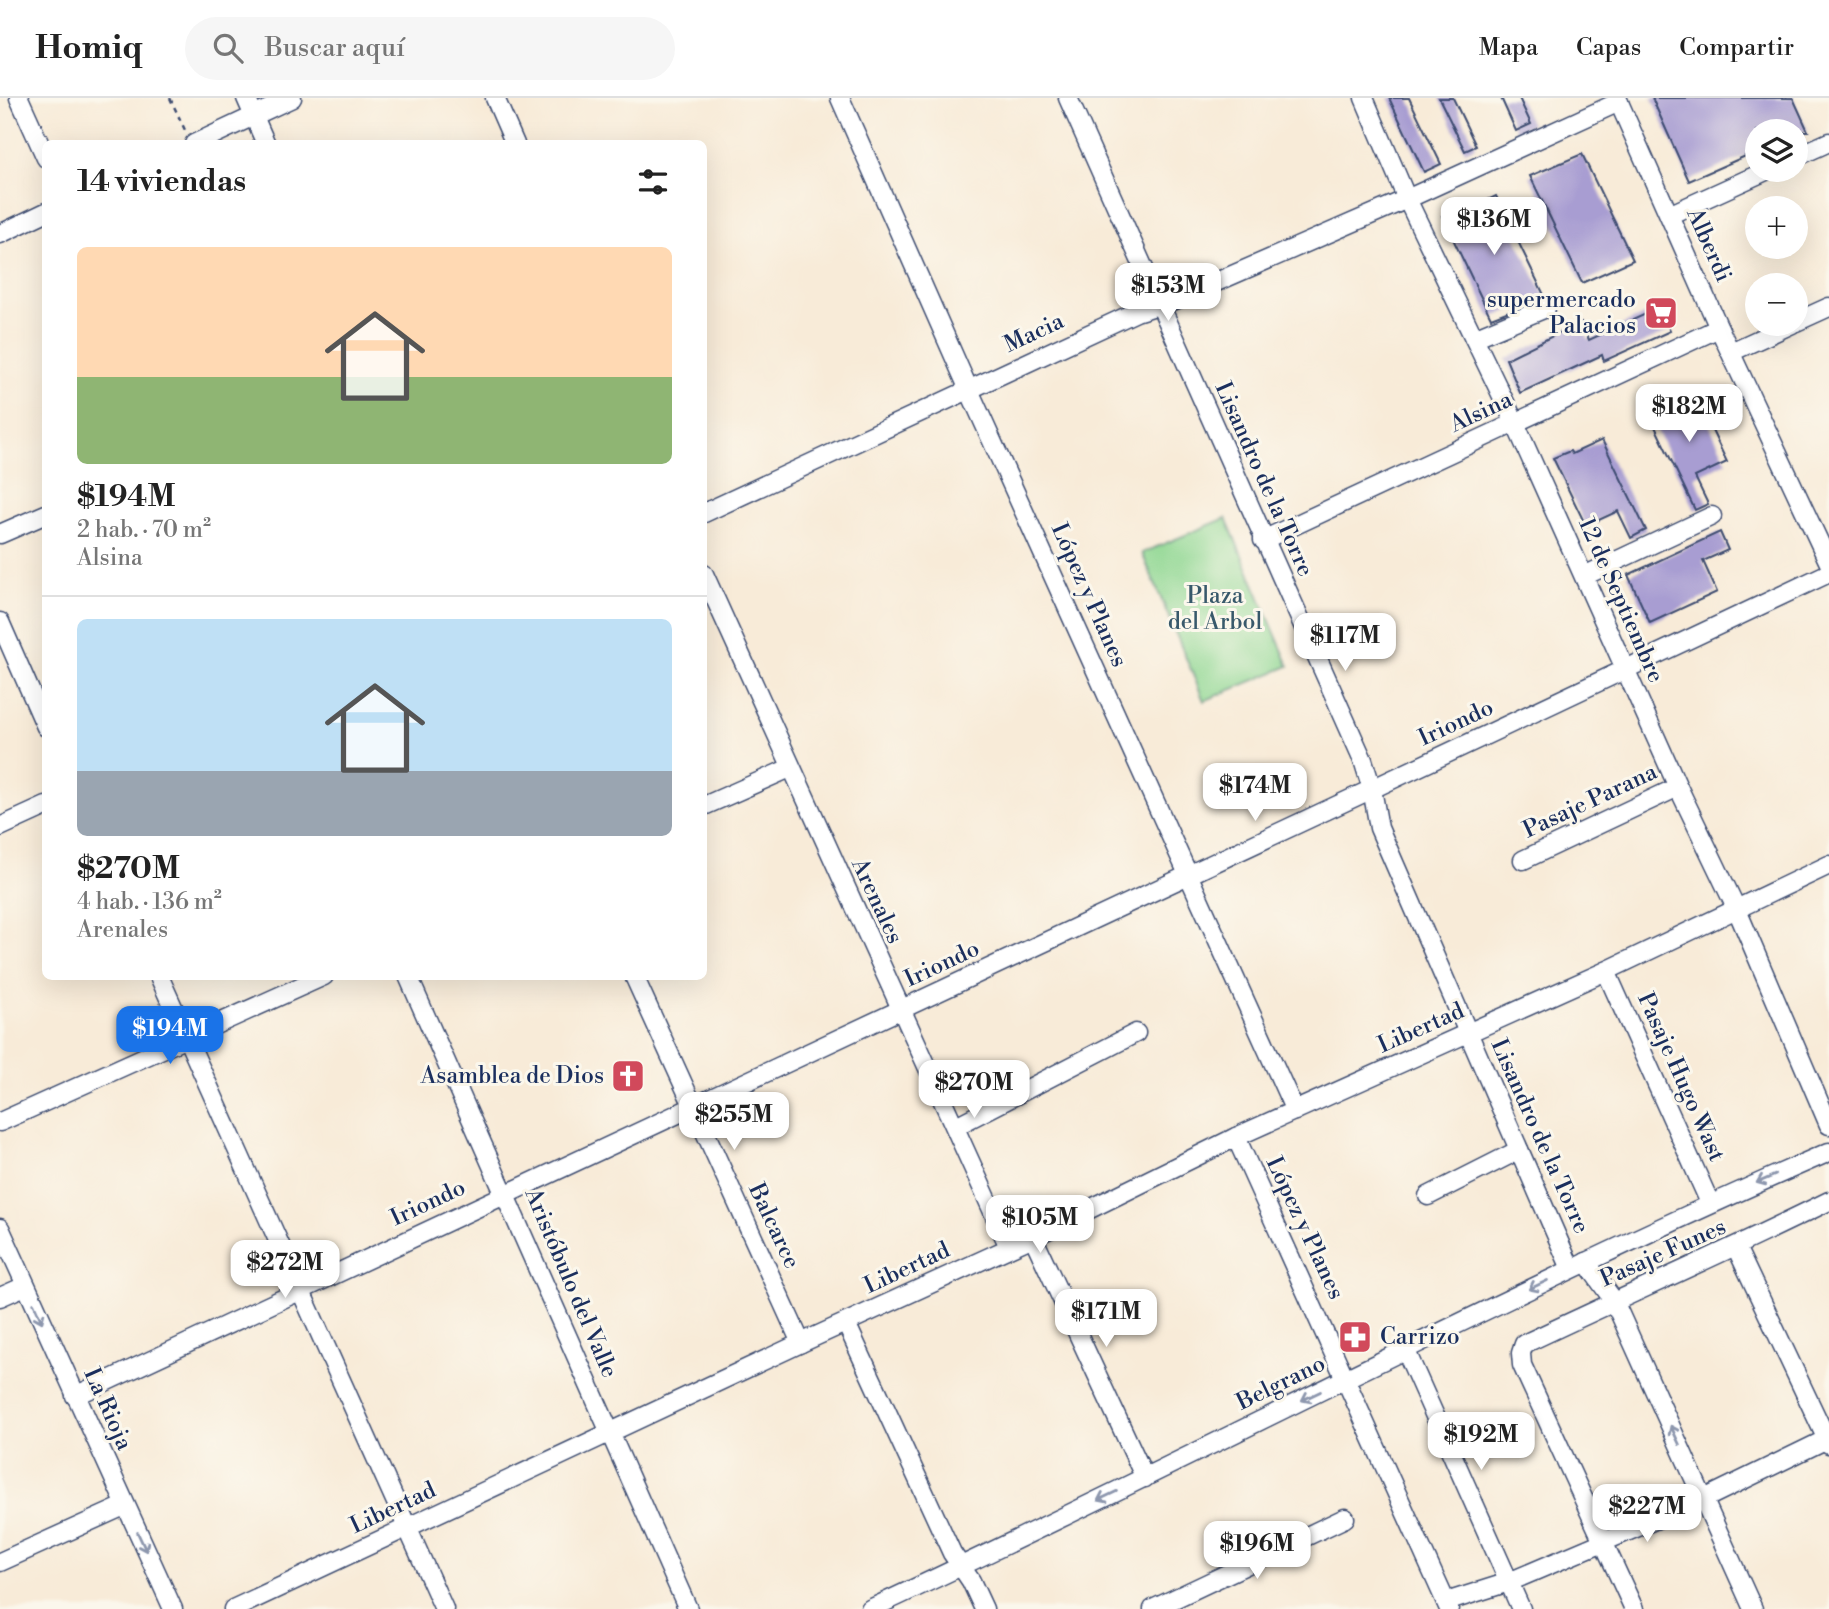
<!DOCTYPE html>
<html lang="es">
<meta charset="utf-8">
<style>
:root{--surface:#fff;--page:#f6f6f6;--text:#222;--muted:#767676;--line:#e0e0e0;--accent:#1a73e8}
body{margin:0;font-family:"Libre Bodoni",serif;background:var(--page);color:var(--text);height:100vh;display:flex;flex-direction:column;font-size:26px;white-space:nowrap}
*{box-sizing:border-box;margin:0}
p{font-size:23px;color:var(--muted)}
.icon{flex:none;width:38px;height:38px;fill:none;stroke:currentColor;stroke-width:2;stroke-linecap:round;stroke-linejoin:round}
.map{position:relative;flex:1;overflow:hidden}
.sheet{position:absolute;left:42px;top:42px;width:665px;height:840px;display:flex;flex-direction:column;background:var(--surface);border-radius:10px;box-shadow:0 7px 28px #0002}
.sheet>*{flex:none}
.controls{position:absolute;left:1745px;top:21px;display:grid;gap:14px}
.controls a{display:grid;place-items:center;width:63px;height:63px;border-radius:50%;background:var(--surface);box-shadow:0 7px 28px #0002;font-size:35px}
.price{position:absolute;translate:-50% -60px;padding:0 16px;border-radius:14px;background:#fff;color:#222;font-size:23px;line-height:46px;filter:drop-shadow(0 2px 4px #0008)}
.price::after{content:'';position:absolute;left:50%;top:42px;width:21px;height:16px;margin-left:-10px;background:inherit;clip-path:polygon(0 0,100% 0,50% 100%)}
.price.current{background:var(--accent);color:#fff}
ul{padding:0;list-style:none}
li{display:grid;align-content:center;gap:14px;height:371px;padding:0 35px}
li+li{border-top:2px solid var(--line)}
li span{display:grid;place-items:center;height:217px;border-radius:10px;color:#555}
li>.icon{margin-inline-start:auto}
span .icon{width:126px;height:126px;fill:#fffc;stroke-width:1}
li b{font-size:30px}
h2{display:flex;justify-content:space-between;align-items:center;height:84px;padding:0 35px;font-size:30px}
header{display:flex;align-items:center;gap:42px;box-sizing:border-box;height:98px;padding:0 35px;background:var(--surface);border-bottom:2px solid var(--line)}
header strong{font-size:33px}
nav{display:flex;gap:38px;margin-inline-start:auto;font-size:24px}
.search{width:490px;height:63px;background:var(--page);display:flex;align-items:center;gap:18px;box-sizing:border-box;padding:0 24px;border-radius:38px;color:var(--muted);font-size:26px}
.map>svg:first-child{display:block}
</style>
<header>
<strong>Homiq</strong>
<div class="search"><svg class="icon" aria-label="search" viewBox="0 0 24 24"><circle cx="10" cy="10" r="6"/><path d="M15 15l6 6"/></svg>Buscar aquí</div>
<nav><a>Mapa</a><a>Capas</a><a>Compartir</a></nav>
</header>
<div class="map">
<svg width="1829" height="1511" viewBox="0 0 1829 1511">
<rect width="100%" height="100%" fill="#fbf7ec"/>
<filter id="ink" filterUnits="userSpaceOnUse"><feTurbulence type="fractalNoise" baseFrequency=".0143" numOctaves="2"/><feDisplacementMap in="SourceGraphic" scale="14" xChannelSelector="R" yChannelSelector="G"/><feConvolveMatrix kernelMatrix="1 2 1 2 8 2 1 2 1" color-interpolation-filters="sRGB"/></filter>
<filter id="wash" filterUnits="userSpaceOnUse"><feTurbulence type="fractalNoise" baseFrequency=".00686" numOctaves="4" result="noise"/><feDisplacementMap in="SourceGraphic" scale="28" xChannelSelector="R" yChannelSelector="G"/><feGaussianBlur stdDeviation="1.57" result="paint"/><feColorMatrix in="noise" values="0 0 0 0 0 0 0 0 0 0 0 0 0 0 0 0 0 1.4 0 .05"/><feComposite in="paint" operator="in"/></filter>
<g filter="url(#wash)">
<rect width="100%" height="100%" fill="#f8ebd8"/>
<path fill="#8fd792" stroke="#558378" stroke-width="2" d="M 1226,420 L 1289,568 L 1204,603 L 1142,455 Z"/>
<g id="blocks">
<g fill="#a89dd2">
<path d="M 1389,0 L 1409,0 L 1441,66 L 1424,74 Z"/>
<path d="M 1439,0 L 1453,0 L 1476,48 L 1465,53 Z"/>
<path d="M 1501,0 L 1519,0 L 1531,26 L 1516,33 Z"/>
<path d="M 1652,0 L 1793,0 L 1808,33 L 1757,33 L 1757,53 L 1689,83 Z"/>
<path d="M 1582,56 L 1633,162 L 1582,185 L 1530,78 Z"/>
<path d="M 1496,98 L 1545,199 L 1491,220 L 1442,118 L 1458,111 L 1460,115 Z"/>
<path d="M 1659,210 L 1670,233 L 1604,263 L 1602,257 L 1520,295 L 1506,261 L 1581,224 L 1589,242 Z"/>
<path d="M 1695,297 L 1727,364 L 1695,379 L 1708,406 L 1695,412 L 1649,316 Z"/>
<path d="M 1602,342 L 1646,432 L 1631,440 L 1618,413 L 1586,428 L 1553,360 L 1570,353 L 1572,356 Z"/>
<path d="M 1720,434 L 1728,452 L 1703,463 L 1717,494 L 1650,525 L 1628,477 Z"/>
</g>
</g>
</g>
<g filter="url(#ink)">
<use href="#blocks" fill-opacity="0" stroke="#3c4b70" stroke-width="2"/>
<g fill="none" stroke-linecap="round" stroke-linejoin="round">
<defs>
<g id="minor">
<path d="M 19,0 L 46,60"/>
<path d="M 246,0 L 266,46"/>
<path d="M 495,0 L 515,46"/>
<path d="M 840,0 L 969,292 L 1295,1013"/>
<path d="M 1068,0 L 1363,662 L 1372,691 L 1379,730 L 1571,1171"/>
<path d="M 1364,0 L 1407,101 L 1515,325 L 1678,689 L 1737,812 L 1829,1027"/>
<path d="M 1617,0 L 1719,230 L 1829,465"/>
<path d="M 194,46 L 292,0"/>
<path d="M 1796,59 L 1829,44"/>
<path d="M 1669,117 L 1768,72"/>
<path d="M 0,136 L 46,114"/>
<path d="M 1796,224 L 1829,209"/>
<path d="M 1474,240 L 1546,210"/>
<path d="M 1731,254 L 1792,226"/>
<path d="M 704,415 L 1136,214 L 1175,202 L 1407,101 L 1619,4"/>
<path d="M 0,436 L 46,416"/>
<path d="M 1263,442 L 1719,230"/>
<path d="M 704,476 L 1009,1149"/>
<path d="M 1584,478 L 1712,418"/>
<path d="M 0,524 L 46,629"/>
<path d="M 704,708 L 790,670"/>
<path d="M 0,729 L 46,708"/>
<path d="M 1523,762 L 1678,689"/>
<path d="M 1606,873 L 1710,1105"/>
<path d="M 159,878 L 444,1511"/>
<path d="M 408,878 L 688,1511"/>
<path d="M 634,878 L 801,1245"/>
<path d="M 0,1024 L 324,878"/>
<path d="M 956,1028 L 1136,935"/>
<path d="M 1236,1039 L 1449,1511"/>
<path d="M 1428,1098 L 1519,1052"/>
<path d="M 0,1130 L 173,1511"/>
<path d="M 1033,1139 L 1145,1380"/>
<path d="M 1736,1149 L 1829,1346"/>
<path d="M 1586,1164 L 1614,1203 L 1753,1511"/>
<path d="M 0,1199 L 25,1188"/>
<path d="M 846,1225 L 952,1455 L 971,1483 L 984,1511"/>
<path d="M 1406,1253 L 1521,1511"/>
<path d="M 75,1298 L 1372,691 L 1829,475"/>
<path d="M 0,1464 L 124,1408"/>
<path d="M 1446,1504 L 1509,1484 L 1704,1401 L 1829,1340"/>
<path d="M 233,1511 L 801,1245 L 1033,1139 L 1236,1039 L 1606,873 L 1829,767"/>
<path d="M 870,1511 C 1191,1362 1504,1195 1829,1054"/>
<path d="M 1153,1511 L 1345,1420"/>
<path d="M 1634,1511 L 1522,1267 L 1521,1255 L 1524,1246 C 1625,1198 1728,1153 1829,1103"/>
</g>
</defs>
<use href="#minor" stroke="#3c4b70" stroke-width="21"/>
<path stroke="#3c4b70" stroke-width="2.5" stroke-dasharray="5 5" stroke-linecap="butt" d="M 170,0 L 185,32"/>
<use href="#minor" stroke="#fff" stroke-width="18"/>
</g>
<defs><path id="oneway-shaft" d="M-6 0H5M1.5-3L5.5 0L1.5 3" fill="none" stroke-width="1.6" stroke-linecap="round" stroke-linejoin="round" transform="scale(1.75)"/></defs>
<g stroke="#8d97ae">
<use href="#oneway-shaft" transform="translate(1766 1081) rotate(157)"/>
<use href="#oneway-shaft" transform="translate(1538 1187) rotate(154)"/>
<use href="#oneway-shaft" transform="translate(38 1215) rotate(66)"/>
<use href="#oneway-shaft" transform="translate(1311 1298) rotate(154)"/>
<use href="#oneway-shaft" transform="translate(1675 1337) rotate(-115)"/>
<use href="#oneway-shaft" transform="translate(1107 1398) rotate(154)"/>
<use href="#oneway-shaft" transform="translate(142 1444) rotate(65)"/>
</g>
</g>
<defs>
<symbol id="supermarket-square" viewBox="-11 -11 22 22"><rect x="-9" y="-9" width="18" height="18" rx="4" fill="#d1495b" stroke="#fbf7ec"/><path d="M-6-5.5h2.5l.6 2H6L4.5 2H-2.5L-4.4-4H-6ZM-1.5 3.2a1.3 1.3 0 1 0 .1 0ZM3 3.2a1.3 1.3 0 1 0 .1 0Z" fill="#fff"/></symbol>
<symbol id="church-square" viewBox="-11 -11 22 22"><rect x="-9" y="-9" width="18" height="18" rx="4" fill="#d1495b" stroke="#fbf7ec"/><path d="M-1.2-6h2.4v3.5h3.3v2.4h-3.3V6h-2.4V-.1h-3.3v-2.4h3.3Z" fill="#fff"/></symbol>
<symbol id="pharmacy-square" viewBox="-11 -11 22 22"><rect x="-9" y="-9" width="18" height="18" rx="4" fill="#d1495b" stroke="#fbf7ec"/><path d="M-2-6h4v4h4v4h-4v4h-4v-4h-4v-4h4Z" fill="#fff"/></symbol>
</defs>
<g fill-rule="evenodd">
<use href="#supermarket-square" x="1642" y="196" width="38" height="38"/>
<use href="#church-square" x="609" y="959" width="38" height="38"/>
<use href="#pharmacy-square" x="1336" y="1220" width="38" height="38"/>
</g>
<g text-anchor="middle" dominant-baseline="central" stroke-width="6" stroke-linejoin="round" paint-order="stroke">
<g font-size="23" fill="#1b2f5e" stroke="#fbf7ec">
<text transform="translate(1709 147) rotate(66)">Alberdi</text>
<text transform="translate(1034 235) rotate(-25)">Macia</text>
<text transform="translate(1481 314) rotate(-25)">Alsina</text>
<text transform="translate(1264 381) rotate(66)">Lisandro de la Torre</text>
<text transform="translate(1089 497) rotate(66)">López y Planes</text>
<text transform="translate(1621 502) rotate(66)">12 de Septiembre</text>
<text transform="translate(1456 625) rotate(-25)">Iriondo</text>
<text transform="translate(1590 703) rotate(-25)">Pasaje Parana</text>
<text transform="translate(877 803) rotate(65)">Arenales</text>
<text transform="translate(942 866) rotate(-25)">Iriondo</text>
<text transform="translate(1421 930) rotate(-24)">Libertad</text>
<text transform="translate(1681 979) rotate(66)">Pasaje Hugo Wast</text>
<text transform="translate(1540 1038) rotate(66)">Lisandro de la Torre</text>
<text transform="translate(428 1105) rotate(-25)">Iriondo</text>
<text transform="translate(774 1128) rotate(65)">Balcarce</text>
<text transform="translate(1305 1130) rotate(65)">López y Planes</text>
<text transform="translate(1663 1155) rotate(-24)">Pasaje Funes</text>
<text transform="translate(907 1170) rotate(-25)">Libertad</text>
<text transform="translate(571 1185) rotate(67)">Aristóbulo del Valle</text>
<text transform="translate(1281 1285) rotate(-26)">Belgrano</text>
<text transform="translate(108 1311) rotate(66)">La Rioja</text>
<text transform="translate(393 1410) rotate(-25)">Libertad</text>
</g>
<g font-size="23" fill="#1b2f5e" stroke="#fbf7ec" text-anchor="end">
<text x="1636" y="202">supermercado<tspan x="1636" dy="26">Palacios</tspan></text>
<text x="604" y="978">Asamblea de Dios</text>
<text x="1380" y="1239" text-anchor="start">Carrizo</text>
</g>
<g font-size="23" fill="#38596b" stroke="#fbf7ec">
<text x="1215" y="498">Plaza<tspan x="1215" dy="26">del Arbol</tspan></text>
</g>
</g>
</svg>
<div class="controls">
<a><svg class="icon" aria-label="layers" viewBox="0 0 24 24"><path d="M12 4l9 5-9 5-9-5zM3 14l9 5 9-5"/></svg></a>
<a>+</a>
<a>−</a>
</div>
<b class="price" style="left:1494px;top:159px">$136M</b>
<b class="price" style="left:1168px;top:225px">$153M</b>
<b class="price" style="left:1689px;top:346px">$182M</b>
<b class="price" style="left:1345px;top:575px">$117M</b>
<b class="price" style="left:1255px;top:725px">$174M</b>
<b class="price current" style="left:170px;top:968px">$194M</b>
<b class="price" style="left:974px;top:1022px">$270M</b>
<b class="price" style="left:734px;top:1054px">$255M</b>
<b class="price" style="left:1040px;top:1157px">$105M</b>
<b class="price" style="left:285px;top:1202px">$272M</b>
<b class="price" style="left:1106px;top:1251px">$171M</b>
<b class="price" style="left:1481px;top:1374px">$192M</b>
<b class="price" style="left:1647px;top:1446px">$227M</b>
<b class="price" style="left:1257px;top:1483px">$196M</b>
<section class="sheet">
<h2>14 viviendas<svg class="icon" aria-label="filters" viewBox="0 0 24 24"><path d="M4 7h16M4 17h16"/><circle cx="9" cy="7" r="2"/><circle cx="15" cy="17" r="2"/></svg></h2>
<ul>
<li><span style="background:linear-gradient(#ffd9b3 60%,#8fb573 0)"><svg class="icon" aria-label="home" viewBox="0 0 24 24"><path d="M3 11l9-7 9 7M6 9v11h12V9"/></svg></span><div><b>$194M</b><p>2 hab. · 70 m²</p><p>Alsina</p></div></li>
<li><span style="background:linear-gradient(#bfe0f5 70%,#9aa5b1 0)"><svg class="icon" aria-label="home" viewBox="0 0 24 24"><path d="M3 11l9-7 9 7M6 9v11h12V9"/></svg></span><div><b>$270M</b><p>4 hab. · 136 m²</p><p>Arenales</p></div></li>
</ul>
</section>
</div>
